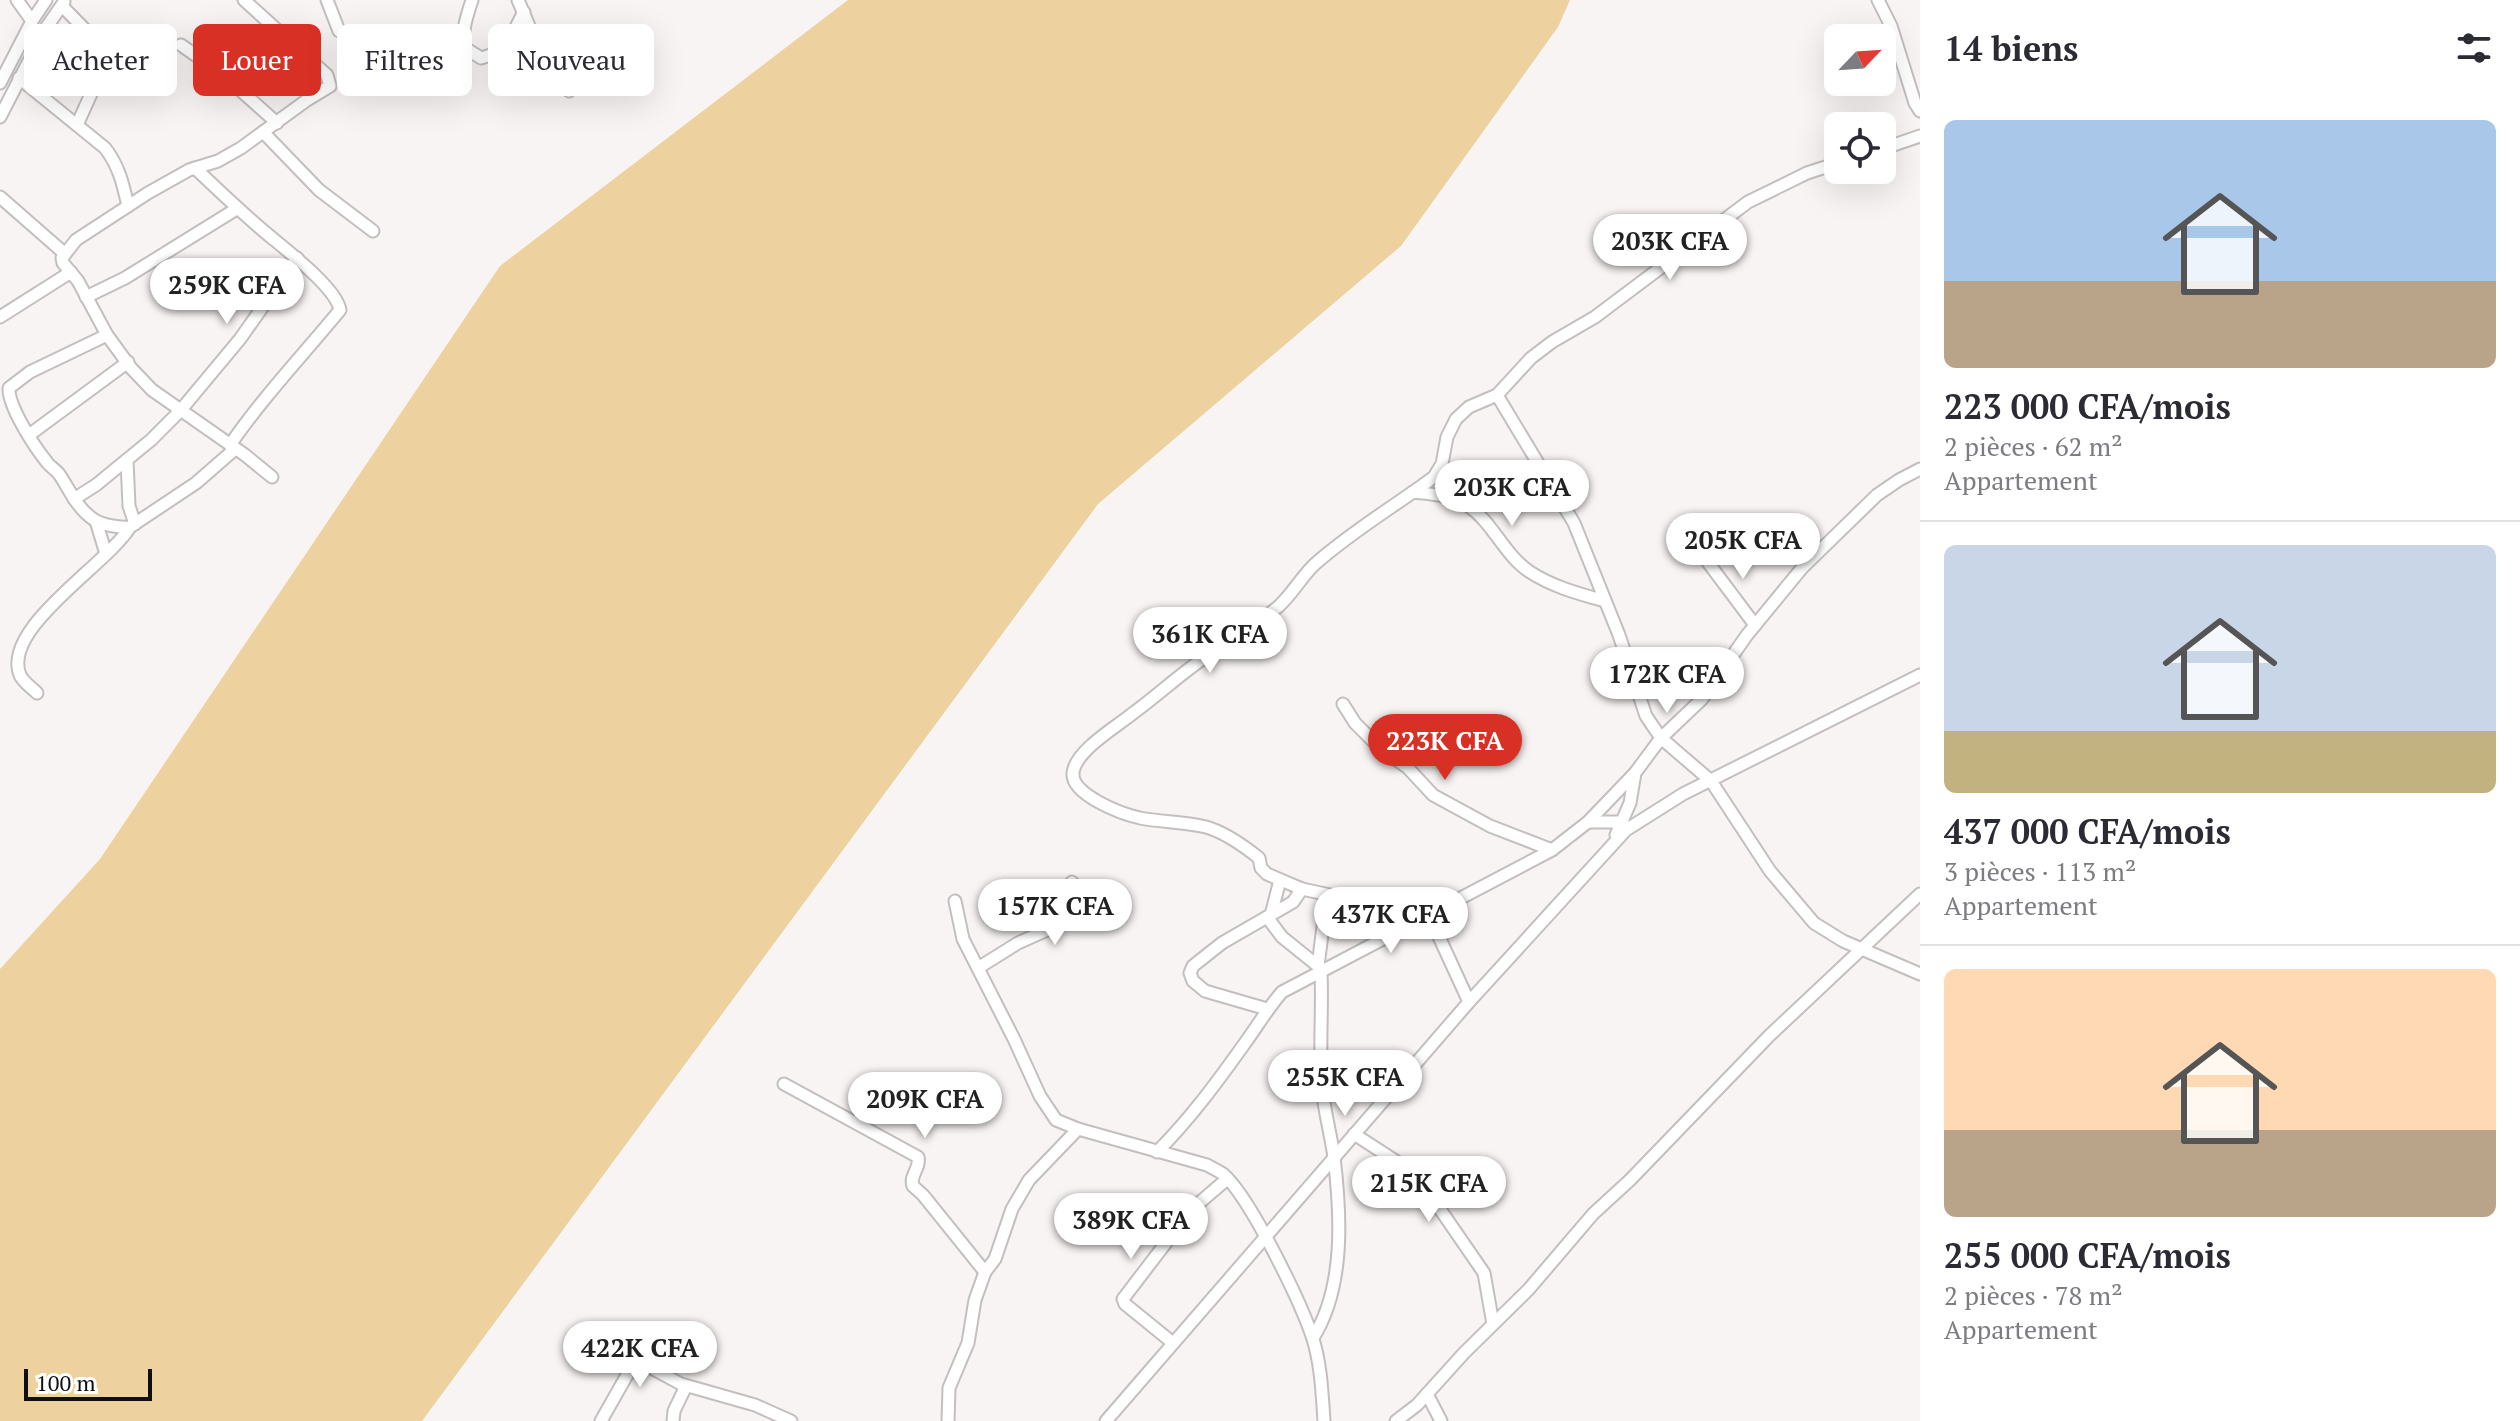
<!DOCTYPE html>
<html lang="fr">
<meta charset="utf-8">
<style>
:root{--surface:#fff;--page:#f7f7f7;--text:#2b2b33;--muted:#7c7c81;--line:#e1e1e2;--accent:#d93025}
body{margin:0;font-family:"PT Serif",serif;background:var(--page);color:var(--text);height:100vh;display:flex;flex-direction:column;font-size:30px;white-space:nowrap}
*{box-sizing:border-box;margin:0}
p{font-size:26px;color:var(--muted)}
.icon{flex:none;width:44px;height:44px;fill:none;stroke:currentColor;stroke-width:2;stroke-linecap:round;stroke-linejoin:round}
.map{position:relative;flex:1;overflow:hidden}
.sheet{display:flex;flex-direction:column;background:var(--surface);width:600px}
.sheet>*{flex:none}
.guide{position:absolute;left:24px;top:24px;width:760px;height:72px;display:flex;gap:16px}
.needle{width:52px;rotate:65deg}
.buttons{position:absolute;left:1824px;top:24px;display:grid;gap:16px}
.buttons a{display:grid;place-items:center;width:72px;height:72px;border-radius:12px;background:var(--surface);box-shadow:0 8px 32px #0002;font-size:40px}
.scale{position:absolute;left:24px;bottom:20px;width:128px;box-sizing:border-box;padding-left:8px;border:4px solid #100f0f;border-top:0;font-size:22px;line-height:28px;white-space:nowrap;color:#100f0f;-webkit-text-stroke:6px #fff;paint-order:stroke}
.price{position:absolute;translate:-50% -68px;padding:0 18px;border-radius:28px;background:#fff;color:#222;font-size:26px;line-height:52px;filter:drop-shadow(0 2px 4px #0008)}
.price::after{content:'';position:absolute;left:50%;top:48px;width:24px;height:18px;margin-left:-12px;background:inherit;clip-path:polygon(0 0,100% 0,50% 100%)}
.price.selected{background:var(--accent);color:#fff}
ul{padding:0;list-style:none}
li{display:grid;align-content:center;gap:16px;height:424px;padding:0 24px}
li+li{border-top:2px solid var(--line)}
li span{display:grid;place-items:center;height:248px;border-radius:12px;color:#555}
li>.icon{margin-inline-start:auto}
span .icon{width:144px;height:144px;fill:#fffc;stroke-width:1}
li b{font-size:34px}
h2{display:flex;justify-content:space-between;align-items:center;height:96px;padding:0 24px;font-size:34px}
.pill{padding:0 28px;border-radius:12px;background:var(--surface);box-shadow:0 8px 32px #0002;font-size:28px;line-height:72px}
.pill.selected{background:var(--accent);color:#fff}
main{display:flex;flex:1;min-height:0}
.map>svg:first-child{display:block}
</style>
<main>
<div class="map">
<svg width="1920" height="1421" viewBox="0 0 1920 1421">
<rect width="100%" height="100%" fill="#f8f4f3"/>
<path fill="#edd19e" d="M 848,0 L 1570,0 L 1558,27 L 1401,246 L 1098,504 L 422,1421 L 0,1421 L 0,969 L 100,859 L 500,266 Z"/>
<g fill="none" stroke-linecap="round" stroke-linejoin="round">
<defs>
<g id="minor">
<path d="M 17,0 L 32,21"/>
<path d="M 244,0 L 327,75 L 330,86 L 307,100 L 241,148 L 218,161 L 189,170 L 148,193 L 76,240 L 62,258 L 63,263 L 78,281 L 107,335 L 131,368 L 152,390 L 245,455 L 272,477"/>
<path d="M 327,0 L 339,31"/>
<path d="M 472,0 C 467,16 461,31 465,48 L 481,58 C 513,50 509,37 524,12"/>
<path d="M 518,0 L 537,45 L 569,91"/>
<path d="M 1878,0 L 1891,26 L 1915,103 L 1920,111"/>
<path d="M 62,6 L 109,54 L 77,125"/>
<path d="M 181,45 L 221,73 L 277,123"/>
<path d="M 19,78 L 105,148 C 119,166 123,184 128,206"/>
<path d="M 0,83 L 32,21 L 46,0"/>
<path d="M 0,117 L 46,28 L 64,2"/>
<path d="M 263,132 L 319,190 L 373,231"/>
<path d="M 1882,149 L 1920,136"/>
<path d="M 195,168 C 216,188 237,208 259,227 C 278,244 336,286 340,310 C 303,355 263,397 230,445"/>
<path d="M 0,197 L 64,253"/>
<path d="M 86,297 L 125,278 L 238,208"/>
<path d="M 0,317 L 71,272"/>
<path d="M 107,335 L 30,372 L 9,388 C 8,406 34,446 46,461 C 49,466 55,469 59,474 C 70,490 76,507 93,519 C 102,525 119,528 130,527 L 196,483 L 235,449"/>
<path d="M 1497,395 L 1574,523 L 1619,635 L 1646,716 L 1661,738 L 1711,781 L 1770,871 L 1814,923 L 1843,941 L 1920,974"/>
<path d="M 29,435 L 128,362"/>
<path d="M 127,460 L 129,506 L 135,524"/>
<path d="M 1413,492 C 1429,494 1452,495 1467,505 C 1493,522 1504,555 1530,572 C 1553,587 1580,594 1605,601"/>
<path d="M 74,499 L 96,485 L 151,440 L 180,411 L 240,339 L 297,258"/>
<path d="M 96,521 L 106,554"/>
<path d="M 1704,557 L 1755,625"/>
<path d="M 37,693 C 31,687 23,682 20,675 C 1,628 108,564 130,527"/>
<path d="M 1343,704 L 1355,723 L 1380,748 L 1408,768 L 1433,795 L 1490,826 L 1552,850"/>
<path d="M 1588,822 L 1623,822"/>
<path d="M 1616,835 L 1630,803 L 1635,773 L 1661,738 L 1702,699 L 1747,635 L 1802,568 L 1877,495 L 1899,480 L 1920,469"/>
<path d="M 955,901 L 963,939 L 1014,1039 L 1040,1096 L 1056,1120 L 1078,1129 L 1207,1165 C 1212,1168 1219,1171 1223,1174 C 1250,1197 1300,1301 1312,1336 C 1321,1363 1322,1392 1324,1421"/>
<path d="M 1435,912 L 1389,903 L 1353,900 L 1302,889 L 1267,874 L 1261,868 L 1259,858 C 1244,846 1224,832 1206,827 C 1185,822 1161,822 1140,818 C 1122,814 1071,795 1073,773 C 1075,751 1116,727 1132,714 C 1157,696 1179,675 1204,658 C 1226,635 1256,627 1279,606 C 1293,593 1302,576 1315,564 C 1352,531 1395,506 1434,477 L 1442,464 L 1447,437 L 1456,419 L 1469,407 L 1497,395 L 1531,358 L 1552,342 L 1595,317 L 1748,202 L 1807,173 L 1838,163"/>
<path d="M 1271,915 L 1280,880"/>
<path d="M 1429,915 L 1469,1002"/>
<path d="M 1267,917 L 1282,937 L 1318,966 L 1321,973 C 1323,1014 1318,1056 1323,1096 C 1326,1117 1331,1137 1334,1157 C 1341,1215 1345,1287 1313,1338"/>
<path d="M 1318,966 L 1327,895"/>
<path d="M 978,968 L 1018,943 L 1063,923 L 1072,882"/>
<path d="M 1267,1009 L 1205,991 L 1193,981 L 1190,973 L 1193,966 L 1222,943 L 1293,902 L 1302,889"/>
<path d="M 784,1084 L 918,1157 C 921,1168 909,1175 913,1186 L 923,1195 L 985,1272"/>
<path d="M 1354,1134 L 1408,1169 L 1442,1212 L 1484,1273 L 1493,1324"/>
<path d="M 1157,1152 C 1190,1119 1218,1081 1245,1043 C 1258,1025 1268,1008 1282,992 L 1552,850 L 1588,822 L 1635,773"/>
<path d="M 1173,1343 L 1125,1304 L 1123,1299 L 1191,1210 L 1227,1179"/>
<path d="M 1427,1394 L 1441,1421"/>
<path d="M 601,1421 L 631,1368 L 644,1364 L 681,1384 L 755,1405 L 791,1421"/>
<path d="M 673,1421 L 674,1411 L 686,1386"/>
<path d="M 948,1421 L 949,1388 L 968,1343 L 975,1300 L 985,1272 L 995,1259 L 1012,1209 L 1029,1180 L 1078,1129"/>
<path d="M 1106,1421 L 1469,1002 L 1626,830 L 1683,794 L 1920,675"/>
<path d="M 1396,1421 L 1417,1405 L 1464,1353 L 1529,1289 L 1593,1214 L 1630,1180 L 1769,1036 L 1920,894"/>
</g>
</defs>
<use href="#minor" stroke="#c4bfbf" stroke-width="15"/>
<use href="#minor" stroke="#fff" stroke-width="11"/>
</g>
</svg>
<div class="buttons">
<a><svg class="needle" viewBox="-14 -14 28 28"><path d="M0-13l5 13h-10z" fill="#e53935"/><path d="M0 13l5-13h-10z" fill="#7c7c81"/></svg></a>
<a><svg class="icon" aria-label="locate" viewBox="0 0 24 24"><circle cx="12" cy="12" r="6"/><path d="M12 2v4M12 18v4M2 12h4M18 12h4"/></svg></a>
</div>
<div class="scale">100 m</div>
<b class="price" style="left:1670px;top:282px">203K CFA</b>
<b class="price" style="left:227px;top:326px">259K CFA</b>
<b class="price" style="left:1512px;top:528px">203K CFA</b>
<b class="price" style="left:1743px;top:581px">205K CFA</b>
<b class="price" style="left:1210px;top:675px">361K CFA</b>
<b class="price" style="left:1667px;top:715px">172K CFA</b>
<b class="price selected" style="left:1445px;top:782px">223K CFA</b>
<b class="price" style="left:1055px;top:947px">157K CFA</b>
<b class="price" style="left:1391px;top:955px">437K CFA</b>
<b class="price" style="left:1345px;top:1118px">255K CFA</b>
<b class="price" style="left:925px;top:1140px">209K CFA</b>
<b class="price" style="left:1429px;top:1224px">215K CFA</b>
<b class="price" style="left:1131px;top:1261px">389K CFA</b>
<b class="price" style="left:640px;top:1389px">422K CFA</b>
<div class="guide">
<a class="pill">Acheter</a>
<a class="pill selected">Louer</a>
<a class="pill">Filtres</a>
<a class="pill">Nouveau</a>
</div>
</div>
<section class="sheet">
<h2>14 biens<svg class="icon" aria-label="filters" viewBox="0 0 24 24"><path d="M4 7h16M4 17h16"/><circle cx="9" cy="7" r="2"/><circle cx="15" cy="17" r="2"/></svg></h2>
<ul>
<li><span style="background:linear-gradient(#a9c7e8 65%,#b9a48a 0)"><svg class="icon" aria-label="home" viewBox="0 0 24 24"><path d="M3 11l9-7 9 7M6 9v11h12V9"/></svg></span><div><b>223 000 CFA/mois</b><p>2 pièces · 62 m²</p><p>Appartement</p></div></li>
<li><span style="background:linear-gradient(#c9d6e8 75%,#c2b280 0)"><svg class="icon" aria-label="home" viewBox="0 0 24 24"><path d="M3 11l9-7 9 7M6 9v11h12V9"/></svg></span><div><b>437 000 CFA/mois</b><p>3 pièces · 113 m²</p><p>Appartement</p></div></li>
<li><span style="background:linear-gradient(#ffd9b3 65%,#b9a48a 0)"><svg class="icon" aria-label="home" viewBox="0 0 24 24"><path d="M3 11l9-7 9 7M6 9v11h12V9"/></svg></span><div><b>255 000 CFA/mois</b><p>2 pièces · 78 m²</p><p>Appartement</p></div></li>
</ul>
</section>
</main>
